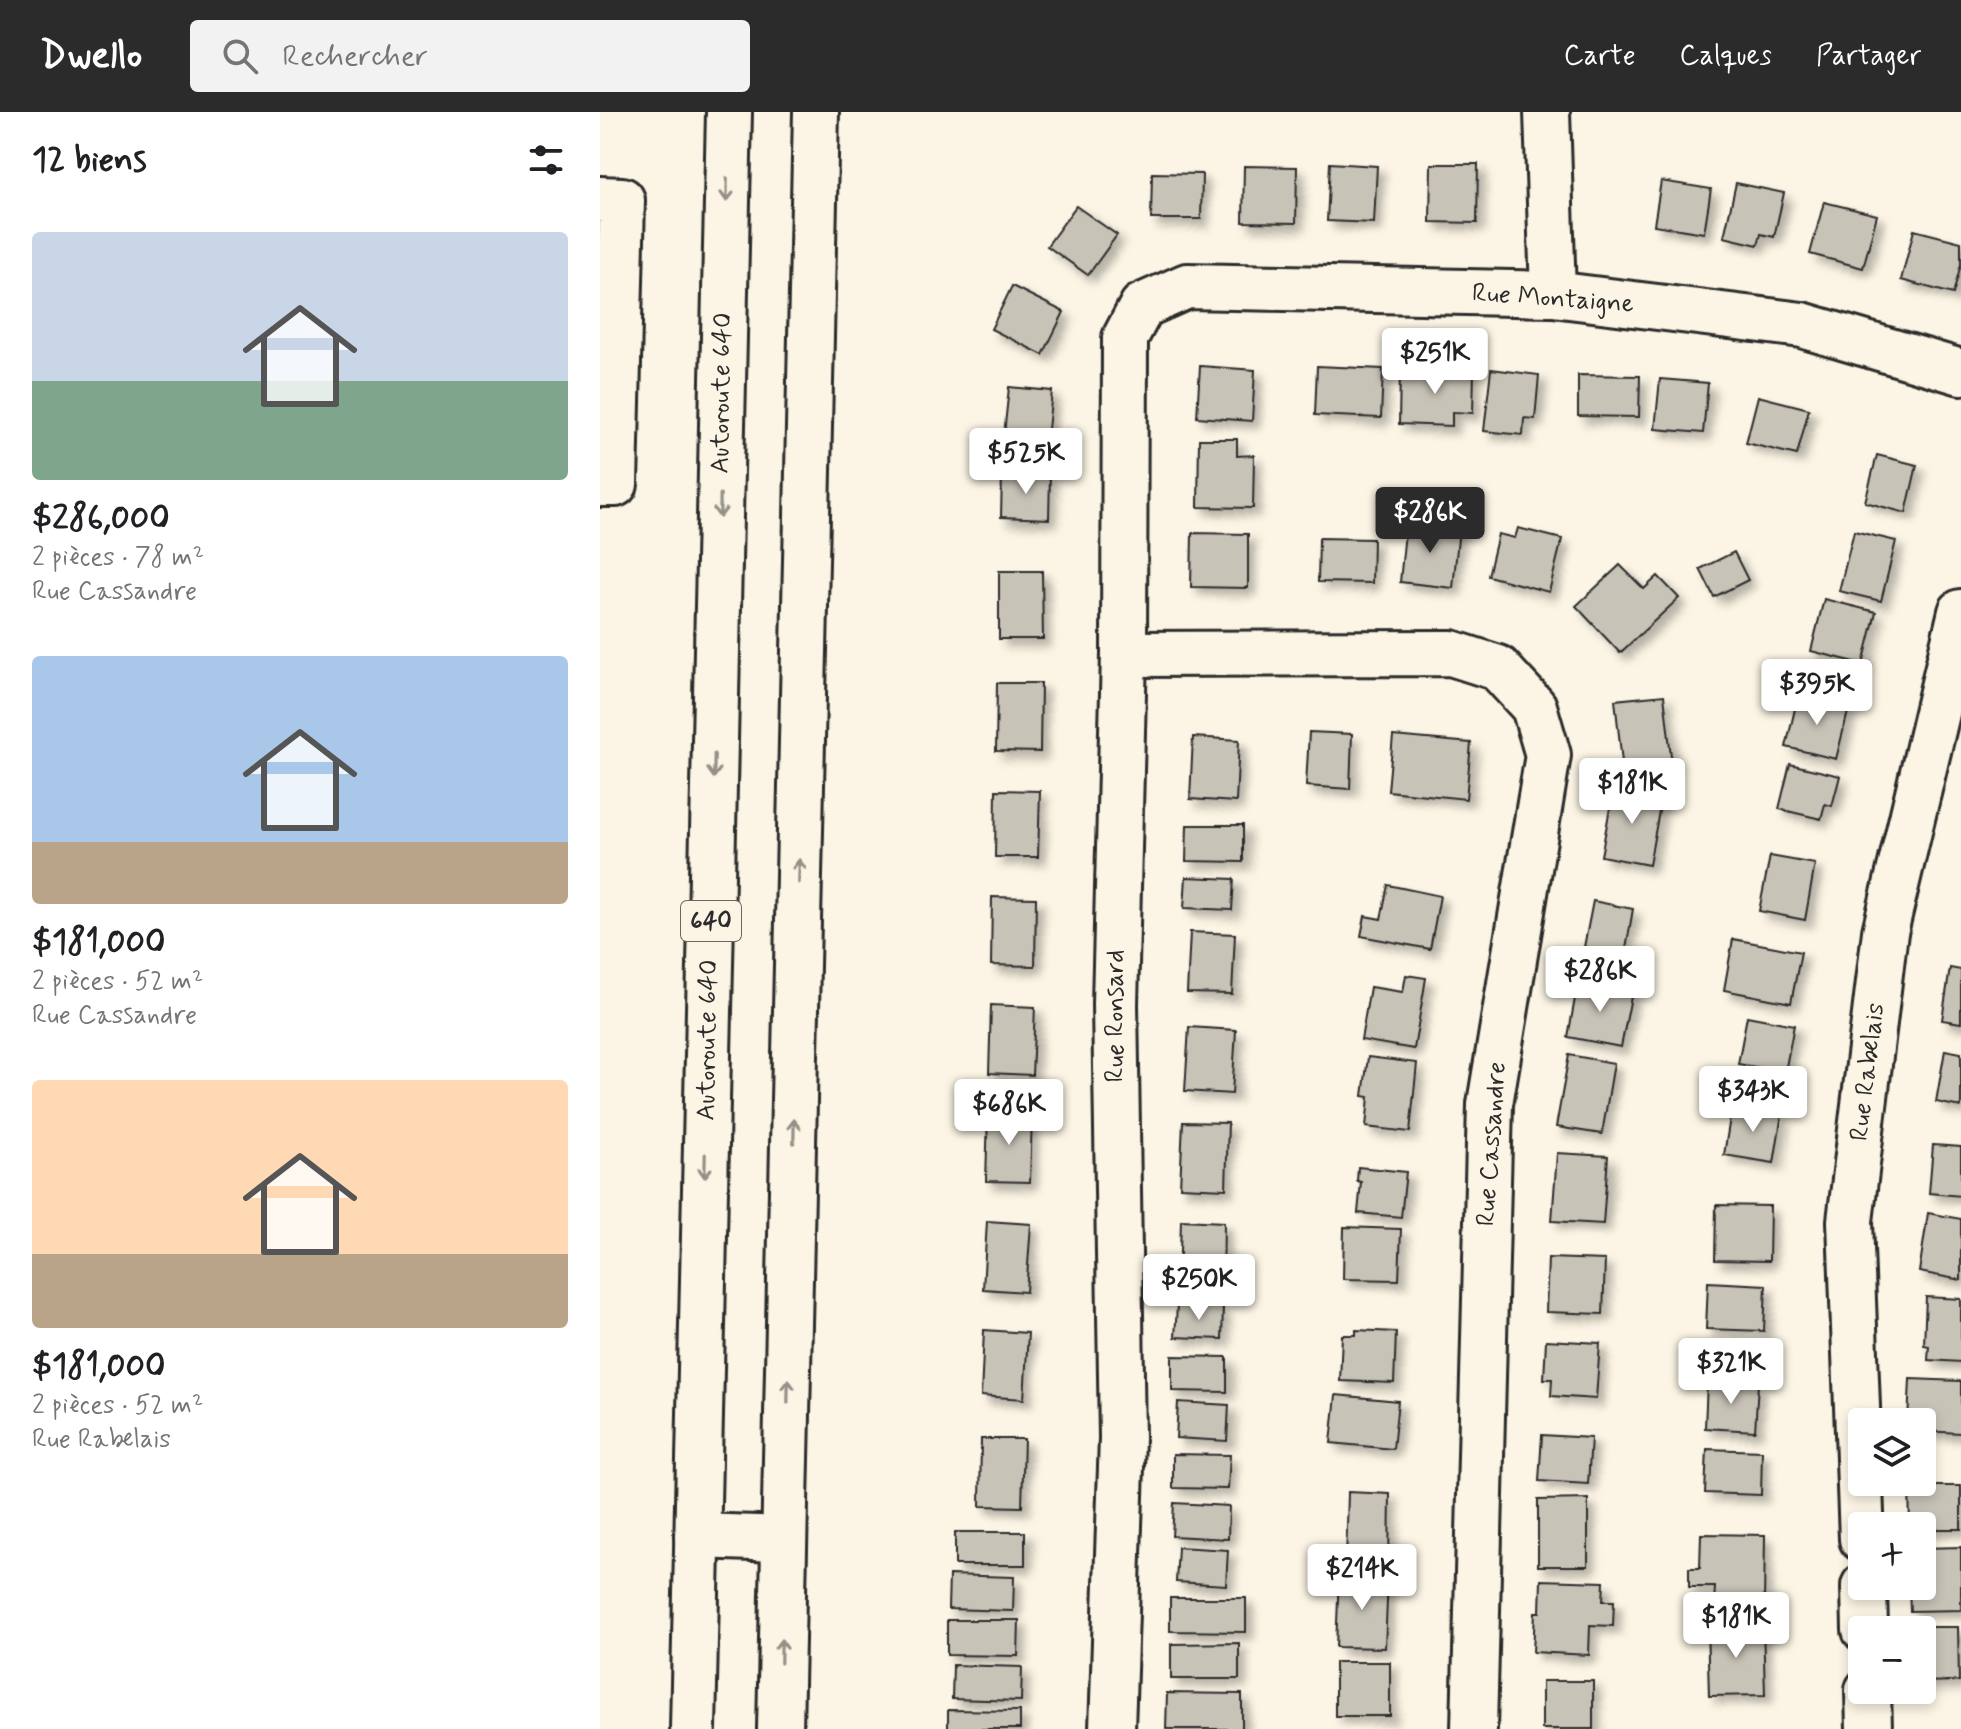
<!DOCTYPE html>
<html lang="fr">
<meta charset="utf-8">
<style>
:root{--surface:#fff;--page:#f2f2f2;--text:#202124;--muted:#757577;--accent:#2b2b2b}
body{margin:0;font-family:Mynerve,sans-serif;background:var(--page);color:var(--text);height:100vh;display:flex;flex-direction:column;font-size:30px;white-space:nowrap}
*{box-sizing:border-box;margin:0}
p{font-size:26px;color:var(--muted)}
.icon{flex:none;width:44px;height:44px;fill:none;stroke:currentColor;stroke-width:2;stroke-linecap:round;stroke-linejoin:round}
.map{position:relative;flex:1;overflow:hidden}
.drawer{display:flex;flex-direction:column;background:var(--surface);width:600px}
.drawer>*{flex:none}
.tools{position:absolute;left:1248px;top:1296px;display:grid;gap:16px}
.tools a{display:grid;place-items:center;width:88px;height:88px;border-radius:8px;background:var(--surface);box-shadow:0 4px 12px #0003;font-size:40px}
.price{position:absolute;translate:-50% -68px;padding:0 18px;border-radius:8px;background:#fff;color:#222;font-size:26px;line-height:52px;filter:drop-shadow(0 2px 4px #0008)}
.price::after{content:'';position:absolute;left:50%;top:48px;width:24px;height:18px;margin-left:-12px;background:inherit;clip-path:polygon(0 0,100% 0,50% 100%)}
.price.selected{background:var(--accent);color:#fff}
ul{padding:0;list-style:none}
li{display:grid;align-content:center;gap:16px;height:424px;padding:0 32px}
li span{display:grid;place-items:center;height:248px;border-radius:8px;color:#555}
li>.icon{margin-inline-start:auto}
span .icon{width:144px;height:144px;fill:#fffc;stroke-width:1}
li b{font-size:34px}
h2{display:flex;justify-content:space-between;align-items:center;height:96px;padding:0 32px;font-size:34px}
header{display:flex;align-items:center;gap:48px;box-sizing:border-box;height:112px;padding:0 40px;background:var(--accent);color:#fff}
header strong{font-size:38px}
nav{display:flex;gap:44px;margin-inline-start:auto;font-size:28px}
.search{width:560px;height:72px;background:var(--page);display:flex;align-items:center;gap:20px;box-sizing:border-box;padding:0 28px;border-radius:8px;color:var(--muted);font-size:30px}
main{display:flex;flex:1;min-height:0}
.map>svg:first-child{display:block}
</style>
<header>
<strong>Dwello</strong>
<div class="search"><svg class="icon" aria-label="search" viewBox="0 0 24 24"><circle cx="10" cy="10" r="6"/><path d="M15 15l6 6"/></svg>Rechercher</div>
<nav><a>Carte</a><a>Calques</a><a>Partager</a></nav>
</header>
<main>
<section class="drawer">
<h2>12 biens<svg class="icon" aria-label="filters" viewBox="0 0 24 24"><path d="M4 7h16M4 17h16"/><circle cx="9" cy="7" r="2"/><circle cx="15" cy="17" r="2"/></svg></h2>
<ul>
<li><span style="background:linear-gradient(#c9d6e8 60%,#7fa58c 0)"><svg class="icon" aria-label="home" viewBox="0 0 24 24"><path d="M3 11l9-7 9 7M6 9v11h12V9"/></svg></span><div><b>$286,000</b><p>2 pièces · 78 m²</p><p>Rue Cassandre</p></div></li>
<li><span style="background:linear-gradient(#a9c7e8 75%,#b9a48a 0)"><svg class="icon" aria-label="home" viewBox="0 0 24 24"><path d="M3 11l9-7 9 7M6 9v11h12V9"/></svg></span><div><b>$181,000</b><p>2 pièces · 52 m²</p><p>Rue Cassandre</p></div></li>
<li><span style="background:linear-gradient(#ffd9b3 70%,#b9a48a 0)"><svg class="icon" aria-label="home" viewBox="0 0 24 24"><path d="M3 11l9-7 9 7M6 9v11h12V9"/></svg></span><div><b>$181,000</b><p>2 pièces · 52 m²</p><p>Rue Rabelais</p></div></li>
</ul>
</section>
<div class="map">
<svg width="1361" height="1617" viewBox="0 0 1361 1617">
<defs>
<filter id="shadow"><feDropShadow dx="7" dy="7" stdDeviation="4" flood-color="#0004"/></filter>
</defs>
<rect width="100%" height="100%" fill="#fcf5e5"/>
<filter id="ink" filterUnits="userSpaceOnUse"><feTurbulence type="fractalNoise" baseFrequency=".0125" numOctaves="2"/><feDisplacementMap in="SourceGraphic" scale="16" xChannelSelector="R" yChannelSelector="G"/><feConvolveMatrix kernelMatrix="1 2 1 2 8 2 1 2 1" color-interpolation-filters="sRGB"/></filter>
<g filter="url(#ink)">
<g fill="#c8c3b7" stroke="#2b2b2b" stroke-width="2" filter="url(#shadow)">
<path d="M 730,51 L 777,54 L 774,111 L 727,109 Z"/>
<path d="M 831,52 L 878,52 L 877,111 L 830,110 Z"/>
<path d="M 644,54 L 697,55 L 696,111 L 643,110 Z"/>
<path d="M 552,61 L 602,62 L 601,107 L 551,107 Z"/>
<path d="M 1061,69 L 1111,77 L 1104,121 L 1054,113 Z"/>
<path d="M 1136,71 L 1184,81 L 1174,125 L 1161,122 L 1158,133 L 1124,125 Z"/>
<path d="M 1224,90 L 1277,103 L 1263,156 L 1210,142 Z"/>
<path d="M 476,94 L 517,123 L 488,163 L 447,134 Z"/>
<path d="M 1314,118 L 1361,130 L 1361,152 L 1353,182 L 1301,168 Z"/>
<path d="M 412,174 L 464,200 L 443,243 L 391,217 Z"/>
<path d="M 600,254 L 655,258 L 652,309 L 597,305 Z"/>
<path d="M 717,254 L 783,257 L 781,306 L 715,303 Z"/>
<path d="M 800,257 L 874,259 L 873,301 L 852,300 L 852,314 L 799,312 Z"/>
<path d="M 891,257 L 939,263 L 935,307 L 924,306 L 923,323 L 884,319 Z"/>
<path d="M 978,263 L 1040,264 L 1039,305 L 978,304 Z"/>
<path d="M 1060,267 L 1108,271 L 1103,321 L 1055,317 Z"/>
<path d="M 409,275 L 452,279 L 445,346 L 402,342 Z"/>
<path d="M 1158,284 L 1209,297 L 1197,343 L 1146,331 Z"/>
<path d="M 599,327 L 637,327 L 637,344 L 654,343 L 653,396 L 598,395 Z"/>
<path d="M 1277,343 L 1317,353 L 1306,401 L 1265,390 Z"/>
<path d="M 402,360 L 450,362 L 449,407 L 401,405 Z"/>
<path d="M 806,410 L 859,416 L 853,476 L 800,470 Z"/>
<path d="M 918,416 L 962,427 L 949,480 L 888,464 L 898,422 L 915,426 Z"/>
<path d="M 1254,419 L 1296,429 L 1281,489 L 1239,479 Z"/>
<path d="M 592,421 L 648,422 L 648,476 L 591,475 Z"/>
<path d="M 719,426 L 773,427 L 772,471 L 718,470 Z"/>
<path d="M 1134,440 L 1148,468 L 1114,485 L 1100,457 Z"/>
<path d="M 1020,453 L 1044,477 L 1058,464 L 1079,486 L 1020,541 L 976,494 Z"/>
<path d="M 399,459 L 442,459 L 443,527 L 399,527 Z"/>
<path d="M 1224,487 L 1276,500 L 1263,552 L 1211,539 Z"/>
<path d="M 397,571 L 441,571 L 440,640 L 396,639 Z"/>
<path d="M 1064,583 L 1072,653 L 1023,659 L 1015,588 Z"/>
<path d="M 1198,584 L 1249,596 L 1236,647 L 1186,635 Z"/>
<path d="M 709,620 L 752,622 L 750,677 L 706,674 Z"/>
<path d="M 793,624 L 871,631 L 866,687 L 788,679 Z"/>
<path d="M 593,625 L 639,628 L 636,690 L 590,687 Z"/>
<path d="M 1190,652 L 1240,664 L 1232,694 L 1225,692 L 1221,707 L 1179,697 Z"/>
<path d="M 1014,675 L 1062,683 L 1049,753 L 1001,744 Z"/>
<path d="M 396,678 L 440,679 L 438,745 L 395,745 Z"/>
<path d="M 587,713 L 643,713 L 643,750 L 586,749 Z"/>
<path d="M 1170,744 L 1215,752 L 1205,808 L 1159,799 Z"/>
<path d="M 586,765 L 634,767 L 632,798 L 584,796 Z"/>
<path d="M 788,773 L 840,784 L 830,837 L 761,824 L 765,804 L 781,807 Z"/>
<path d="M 392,785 L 436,786 L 435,854 L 391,853 Z"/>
<path d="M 993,789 L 1033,797 L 1025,843 L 984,835 Z"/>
<path d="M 590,820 L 635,822 L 632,882 L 587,881 Z"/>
<path d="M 1133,827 L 1201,840 L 1191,891 L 1124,878 Z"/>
<path d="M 1350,856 L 1361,858 L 1361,911 L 1342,908 Z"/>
<path d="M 806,863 L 826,866 L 814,937 L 761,928 L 770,875 L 803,880 Z"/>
<path d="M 978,870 L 1032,880 L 1021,935 L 968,925 Z"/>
<path d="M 391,893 L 435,895 L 432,963 L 389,961 Z"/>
<path d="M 1147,904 L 1194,913 L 1185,960 L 1138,952 Z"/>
<path d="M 589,915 L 636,918 L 632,982 L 585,979 Z"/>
<path d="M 1345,938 L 1361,941 L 1361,995 L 1336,990 Z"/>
<path d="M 969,943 L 1014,951 L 1002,1022 L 956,1015 Z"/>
<path d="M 768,945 L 817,951 L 810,1020 L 766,1015 L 769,985 L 763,984 Z"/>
<path d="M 1132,993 L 1182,1002 L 1174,1051 L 1124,1043 Z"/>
<path d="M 388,1000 L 432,1002 L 430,1070 L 386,1069 Z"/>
<path d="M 583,1010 L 628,1011 L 626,1077 L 580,1075 Z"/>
<path d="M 1333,1033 L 1361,1035 L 1361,1084 L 1329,1081 Z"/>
<path d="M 957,1041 L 1008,1044 L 1003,1112 L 952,1109 Z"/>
<path d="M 758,1055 L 806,1060 L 801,1105 L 758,1101 L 761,1070 L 757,1069 Z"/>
<path d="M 1116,1093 L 1170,1094 L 1169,1149 L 1115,1148 Z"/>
<path d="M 1328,1101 L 1361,1107 L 1361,1168 L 1319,1160 Z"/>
<path d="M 581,1108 L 624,1110 L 623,1171 L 579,1170 Z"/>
<path d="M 387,1109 L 431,1112 L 426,1180 L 383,1177 Z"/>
<path d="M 744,1115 L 801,1117 L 799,1168 L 743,1167 Z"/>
<path d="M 948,1146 L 1005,1148 L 1003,1202 L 946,1200 Z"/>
<path d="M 1108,1170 L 1166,1173 L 1164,1219 L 1106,1217 Z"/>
<path d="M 1326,1185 L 1361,1187 L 1361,1250 L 1328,1248 L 1329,1234 L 1324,1233 Z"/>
<path d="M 577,1193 L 623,1195 L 622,1227 L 575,1225 Z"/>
<path d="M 384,1218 L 428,1221 L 424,1287 L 381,1284 Z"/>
<path d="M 756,1218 L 796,1220 L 794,1271 L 740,1269 L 742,1223 L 756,1223 Z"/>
<path d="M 946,1228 L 1000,1231 L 996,1287 L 951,1284 L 952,1267 L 944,1267 Z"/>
<path d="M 572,1244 L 627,1245 L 627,1280 L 572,1279 Z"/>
<path d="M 1310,1267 L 1361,1269 L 1361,1321 L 1322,1319 L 1322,1310 L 1308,1310 Z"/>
<path d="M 1107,1269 L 1158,1272 L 1155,1319 L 1105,1316 Z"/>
<path d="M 736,1283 L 798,1289 L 793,1337 L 731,1331 Z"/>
<path d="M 578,1290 L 629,1293 L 627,1329 L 576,1326 Z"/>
<path d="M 942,1323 L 991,1326 L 988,1372 L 939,1369 Z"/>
<path d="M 381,1327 L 424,1327 L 422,1395 L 380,1394 Z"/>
<path d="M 1107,1337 L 1162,1339 L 1161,1383 L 1105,1381 Z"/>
<path d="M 573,1342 L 630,1343 L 628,1377 L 573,1376 Z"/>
<path d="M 1309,1374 L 1361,1374 L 1361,1417 L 1322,1417 L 1322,1414 L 1310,1414 Z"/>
<path d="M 748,1380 L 790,1382 L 789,1451 L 746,1450 Z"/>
<path d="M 988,1387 L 988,1454 L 938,1454 L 938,1388 Z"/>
<path d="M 574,1391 L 629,1394 L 628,1427 L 572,1424 Z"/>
<rect x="355" y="1420" width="70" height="33"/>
<path d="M 1101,1422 L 1165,1423 L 1164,1492 L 1114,1491 L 1115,1475 L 1089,1475 L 1089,1456 L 1100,1456 Z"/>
<path d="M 578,1435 L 628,1438 L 626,1473 L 576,1470 Z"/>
<path d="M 1361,1435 L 1361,1498 L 1310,1499 L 1309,1474 L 1322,1474 L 1322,1436 Z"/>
<path d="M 349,1463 L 414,1465 L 413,1499 L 348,1497 Z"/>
<path d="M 739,1463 L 788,1465 L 785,1536 L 736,1535 Z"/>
<path d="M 941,1468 L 1004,1470 L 1003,1489 L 1014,1489 L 1013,1514 L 990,1513 L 989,1543 L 933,1540 L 935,1500 L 940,1500 Z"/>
<path d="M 570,1486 L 646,1486 L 646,1520 L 570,1519 Z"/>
<path d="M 347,1508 L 419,1508 L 418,1544 L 347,1543 Z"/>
<path d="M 1163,1511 L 1165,1583 L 1109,1584 L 1107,1512 Z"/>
<path d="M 1313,1515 L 1358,1515 L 1359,1569 L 1322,1570 L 1322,1518 L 1313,1518 Z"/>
<path d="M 639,1531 L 639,1567 L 571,1567 L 571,1532 Z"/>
<rect x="735" y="1550" width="55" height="54"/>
<path d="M 353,1553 L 422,1555 L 421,1589 L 352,1587 Z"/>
<rect x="942" y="1569" width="51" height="48"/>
<path d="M 567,1581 L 642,1582 L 642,1617 L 566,1617 Z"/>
<path d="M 348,1598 L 420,1599 L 420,1617 L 348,1617 Z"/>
</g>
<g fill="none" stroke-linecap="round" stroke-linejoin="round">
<defs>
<g id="minor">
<path d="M 947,0 L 953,182"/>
<path d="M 0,87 L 22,88 L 15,372 L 0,372"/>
<path d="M 524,542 L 851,541 L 898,556 L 934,595 L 948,643 L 890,992 L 874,1617"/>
<path d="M 97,1424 L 184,1427"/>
<path d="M 1262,1427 L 1250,1109 L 1285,820 L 1361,500"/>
<path d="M 1264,1474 L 1265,1518"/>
<path d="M 1268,1578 L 1269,1617"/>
<path d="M 512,1617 L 522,1326 L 515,892 L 524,542 L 525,226 L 542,194 L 587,174 L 953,182 L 1202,213 L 1361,260"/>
</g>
<g id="highway">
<path d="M 93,1617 L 129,0"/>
<path d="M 180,1617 L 216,0"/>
</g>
</defs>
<use href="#minor" stroke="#2b2b2b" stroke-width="50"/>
<use href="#highway" stroke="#2b2b2b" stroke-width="50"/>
<use href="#minor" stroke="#fcf5e5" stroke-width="44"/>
<use href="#highway" stroke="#fcf5e5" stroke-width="44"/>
</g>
<defs><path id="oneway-shaft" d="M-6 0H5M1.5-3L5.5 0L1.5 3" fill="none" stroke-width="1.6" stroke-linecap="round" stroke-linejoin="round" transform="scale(2)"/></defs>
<g stroke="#949088">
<use href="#oneway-shaft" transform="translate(127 78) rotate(91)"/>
<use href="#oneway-shaft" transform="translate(120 394) rotate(91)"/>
<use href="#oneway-shaft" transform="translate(114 654) rotate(91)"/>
<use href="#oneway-shaft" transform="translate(199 759) rotate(-89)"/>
<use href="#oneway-shaft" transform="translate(194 1019) rotate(-89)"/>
<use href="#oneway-shaft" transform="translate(105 1054) rotate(91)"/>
<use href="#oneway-shaft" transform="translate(188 1279) rotate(-89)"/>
<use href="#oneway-shaft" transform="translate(181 1539) rotate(-89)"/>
</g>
</g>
<g text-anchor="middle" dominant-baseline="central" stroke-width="8" stroke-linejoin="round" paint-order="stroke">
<rect fill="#fcf5e5" stroke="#6a6863" stroke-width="2" x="81" y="789" width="60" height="40" rx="6"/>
<g font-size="24" font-weight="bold" fill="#2b2b2b">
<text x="111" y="809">640</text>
</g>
<g font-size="26" fill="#2b2b2b" stroke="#fcf5e5">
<text transform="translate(953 187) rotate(4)">Rue Montaigne</text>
<text transform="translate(122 281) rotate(-89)">Autoroute 640</text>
<text transform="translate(516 904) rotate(-90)">Rue Ronsard</text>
<text transform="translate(108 928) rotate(-89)">Autoroute 640</text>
<text transform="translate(1268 960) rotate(-83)">Rue Rabelais</text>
<text transform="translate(892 1032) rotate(-86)">Rue Cassandre</text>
</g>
</g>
</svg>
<div class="tools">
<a><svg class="icon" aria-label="layers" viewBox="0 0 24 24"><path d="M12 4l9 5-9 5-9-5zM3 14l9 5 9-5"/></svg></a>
<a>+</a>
<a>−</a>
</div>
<b class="price" style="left:835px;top:284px">$251K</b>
<b class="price" style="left:426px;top:384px">$525K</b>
<b class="price selected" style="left:830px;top:443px">$286K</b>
<b class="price" style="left:1217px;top:615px">$395K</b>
<b class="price" style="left:1032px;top:714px">$181K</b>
<b class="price" style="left:1000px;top:902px">$286K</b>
<b class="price" style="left:1153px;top:1022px">$343K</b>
<b class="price" style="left:409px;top:1035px">$686K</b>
<b class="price" style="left:599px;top:1210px">$250K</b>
<b class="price" style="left:1131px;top:1294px">$321K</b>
<b class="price" style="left:762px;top:1500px">$214K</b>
<b class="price" style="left:1136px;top:1548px">$181K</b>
</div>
</main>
